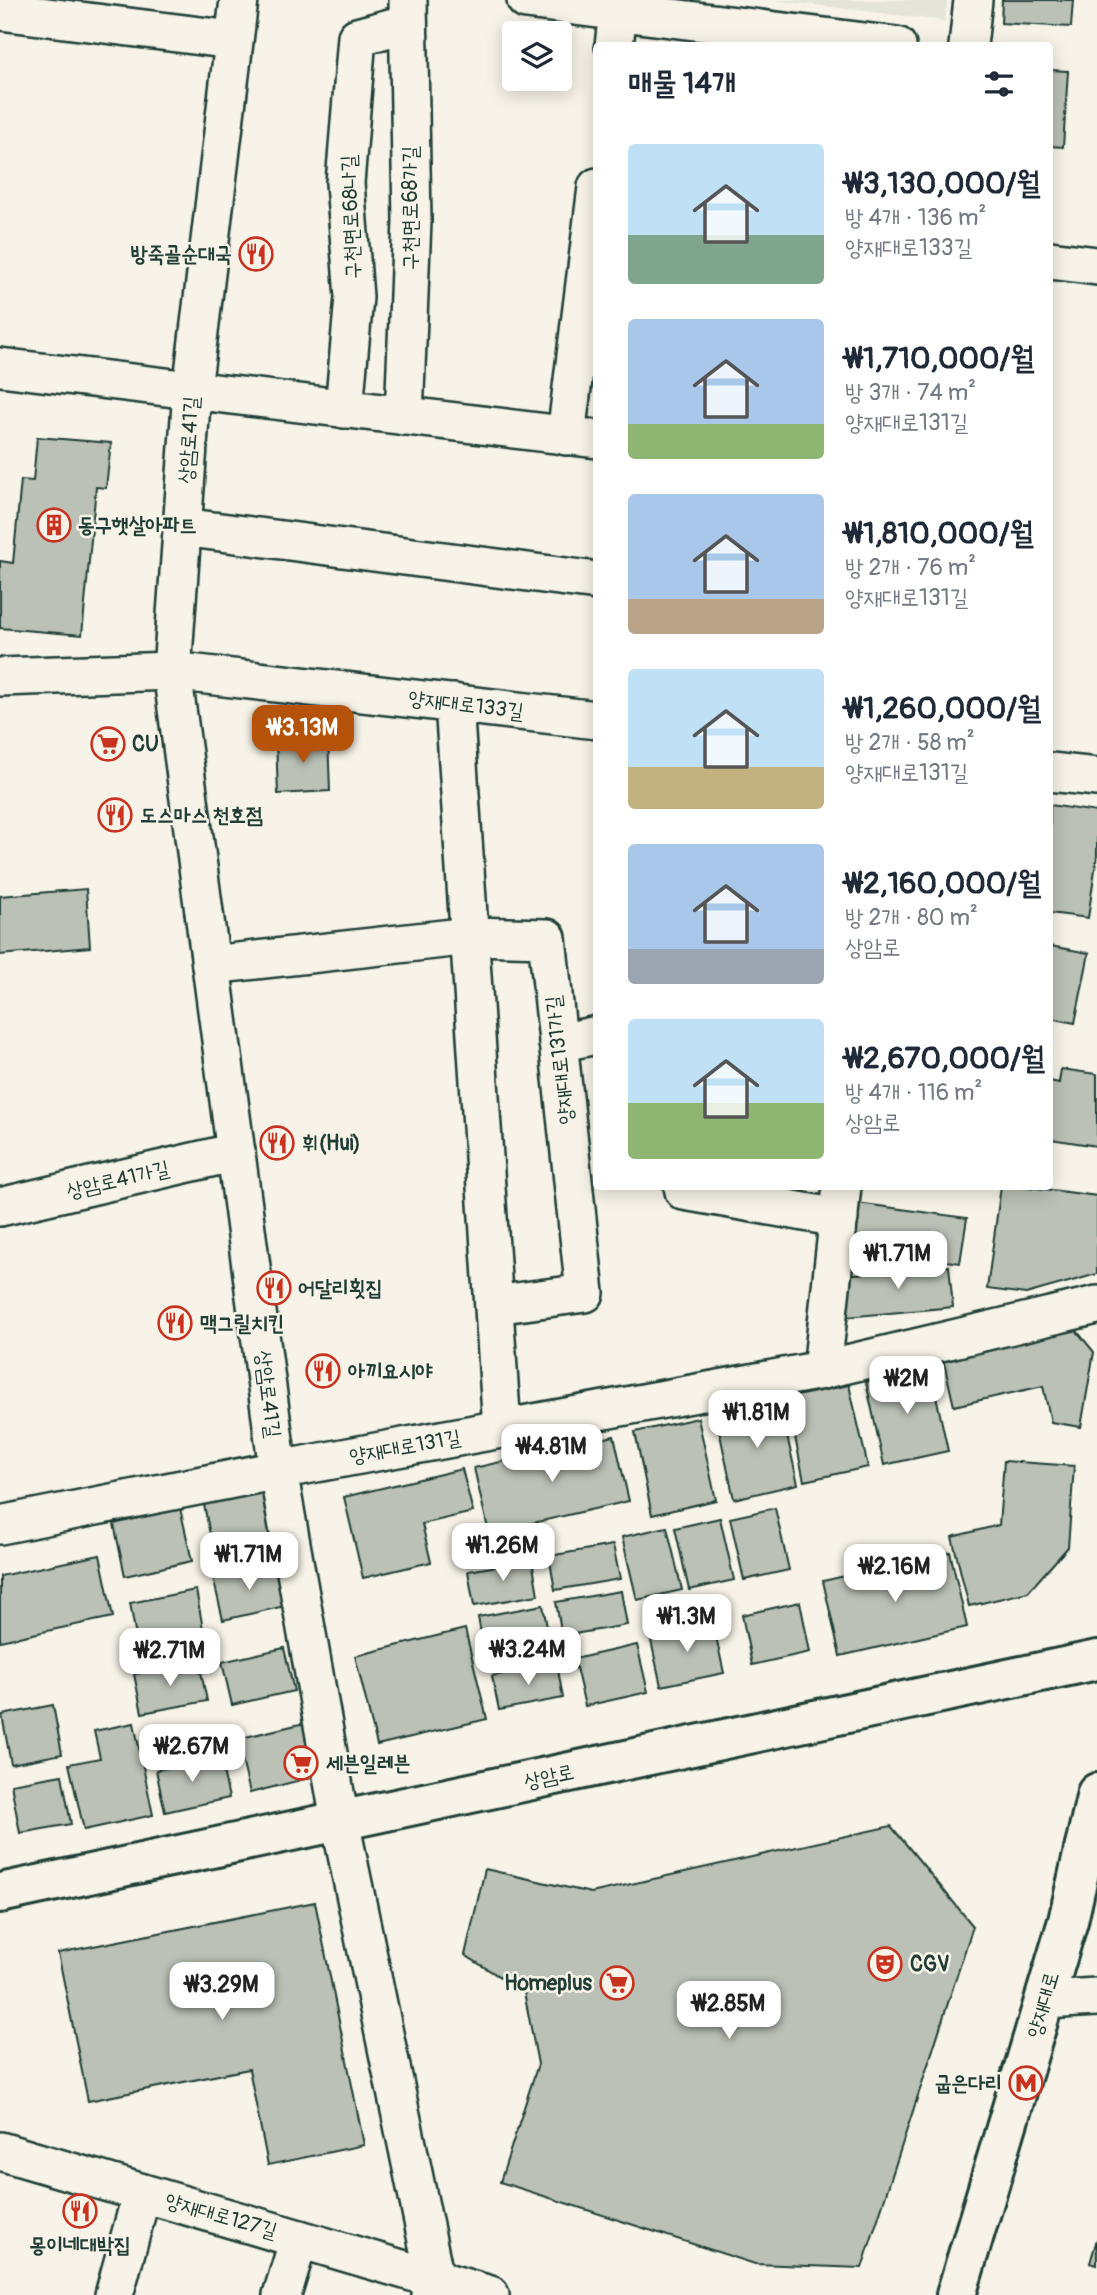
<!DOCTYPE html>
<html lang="ko">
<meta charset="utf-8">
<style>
:root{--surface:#fff;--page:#f6f6f7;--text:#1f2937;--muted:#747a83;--accent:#b45309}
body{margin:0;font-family:Pangolin,"Poor Story",sans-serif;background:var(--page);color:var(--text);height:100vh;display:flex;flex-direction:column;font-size:26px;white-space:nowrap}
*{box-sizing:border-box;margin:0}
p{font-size:23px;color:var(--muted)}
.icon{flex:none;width:38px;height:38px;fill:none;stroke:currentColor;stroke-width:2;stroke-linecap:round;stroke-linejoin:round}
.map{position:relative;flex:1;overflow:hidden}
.side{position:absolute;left:593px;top:42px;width:460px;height:1148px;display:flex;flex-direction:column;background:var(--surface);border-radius:7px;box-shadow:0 4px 18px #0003}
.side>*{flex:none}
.fabs{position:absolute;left:502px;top:21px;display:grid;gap:14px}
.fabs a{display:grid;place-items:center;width:70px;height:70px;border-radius:7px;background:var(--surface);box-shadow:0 4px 18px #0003;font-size:35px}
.price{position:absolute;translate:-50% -60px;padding:0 16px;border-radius:14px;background:#fff;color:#222;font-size:23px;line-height:46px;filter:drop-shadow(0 2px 4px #0008)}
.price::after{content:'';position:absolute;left:50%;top:42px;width:21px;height:16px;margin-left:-10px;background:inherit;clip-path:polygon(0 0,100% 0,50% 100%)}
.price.on{background:var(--accent);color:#fff}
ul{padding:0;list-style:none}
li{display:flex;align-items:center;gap:21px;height:175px;padding:0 35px}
li span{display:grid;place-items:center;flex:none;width:196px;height:140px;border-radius:7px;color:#555}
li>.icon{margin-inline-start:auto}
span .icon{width:84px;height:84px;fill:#fffc;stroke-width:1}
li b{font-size:30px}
h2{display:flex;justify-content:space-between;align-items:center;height:84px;padding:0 35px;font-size:30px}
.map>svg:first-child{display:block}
</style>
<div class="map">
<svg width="1097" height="2295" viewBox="0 0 1097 2295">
<rect width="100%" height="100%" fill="#f7f3e8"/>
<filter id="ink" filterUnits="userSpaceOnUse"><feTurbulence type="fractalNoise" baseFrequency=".0143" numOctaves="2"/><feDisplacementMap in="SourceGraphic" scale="14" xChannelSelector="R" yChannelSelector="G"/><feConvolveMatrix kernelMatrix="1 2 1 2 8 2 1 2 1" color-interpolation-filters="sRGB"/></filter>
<g filter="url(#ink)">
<path fill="#e5e4d9" d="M 774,0 L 947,0 L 945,21 Z"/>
<g fill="#bbc1b6" stroke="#1f3d34" stroke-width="2">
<path d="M 1002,0 L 1073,0 L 1071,27 L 1001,23 Z"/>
<path d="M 1050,70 L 1068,71 L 1063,147 L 1050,146 Z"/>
<path d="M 37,437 L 111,443 L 106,488 L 96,487 L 82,635 L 0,628 L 0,561 L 13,563 L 21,480 L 33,481 Z"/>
<path d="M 328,737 L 330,791 L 278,794 L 276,740 Z"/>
<path d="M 1050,805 L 1097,812 L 1097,856 L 1088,918 L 1050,913 Z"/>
<path d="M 86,889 L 90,947 L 0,955 L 0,896 Z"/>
<path d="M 1050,946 L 1089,953 L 1075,1023 L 1050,1018 Z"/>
<path d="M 1061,1069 L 1097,1074 L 1097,1146 L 1050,1139 L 1050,1081 L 1059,1083 Z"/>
<path d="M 1001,1186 L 1021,1186 L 1097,1196 L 1097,1274 L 1026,1294 L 987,1289 Z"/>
<path d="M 857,1203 L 967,1218 L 960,1263 L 851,1248 Z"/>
<path d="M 949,1266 L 953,1307 L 847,1317 L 844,1275 Z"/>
<path d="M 1076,1330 L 1094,1352 L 1081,1427 L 1051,1422 L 1043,1386 L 954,1406 L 943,1359 Z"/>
<path d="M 930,1368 L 948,1451 L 884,1465 L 866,1382 Z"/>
<path d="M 849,1385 L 868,1467 L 804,1481 L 787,1398 Z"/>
<path d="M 779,1401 L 798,1484 L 734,1499 L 716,1416 Z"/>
<path d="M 698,1418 L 716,1500 L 652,1515 L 635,1432 Z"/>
<path d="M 614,1436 L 629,1501 L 489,1533 L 474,1468 Z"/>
<path d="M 1004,1461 L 1074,1466 L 1068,1547 L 1028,1592 L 969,1606 L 952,1537 L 999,1525 Z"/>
<path d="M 462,1469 L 473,1512 L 422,1524 L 431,1562 L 363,1578 L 344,1497 Z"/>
<path d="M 263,1488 L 273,1537 L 213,1549 L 203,1500 Z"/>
<path d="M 180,1508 L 192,1561 L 125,1576 L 114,1524 Z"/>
<path d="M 775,1508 L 789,1570 L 744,1580 L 730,1518 Z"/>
<path d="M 720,1518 L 734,1580 L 689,1590 L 675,1528 Z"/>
<path d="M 667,1527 L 682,1590 L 637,1600 L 622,1537 Z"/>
<path d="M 613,1545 L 620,1579 L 555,1590 L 549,1556 Z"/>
<path d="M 950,1552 L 967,1627 L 840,1656 L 823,1581 Z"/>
<path d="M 100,1555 L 113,1617 L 0,1641 L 0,1576 Z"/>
<path d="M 532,1560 L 538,1595 L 474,1606 L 468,1571 Z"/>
<path d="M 275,1563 L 285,1606 L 223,1620 L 213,1577 Z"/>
<path d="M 196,1590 L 203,1629 L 137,1642 L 130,1603 Z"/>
<path d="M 621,1591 L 627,1625 L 562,1636 L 556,1602 Z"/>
<path d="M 800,1602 L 810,1652 L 752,1665 L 742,1615 Z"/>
<path d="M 543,1605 L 549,1639 L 484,1651 L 478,1617 Z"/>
<path d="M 713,1623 L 724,1673 L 661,1686 L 650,1636 Z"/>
<path d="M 465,1629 L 487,1719 L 377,1745 L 355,1656 Z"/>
<path d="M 637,1645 L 648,1692 L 585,1706 L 574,1659 Z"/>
<path d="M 284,1648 L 294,1691 L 232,1705 L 222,1662 Z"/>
<path d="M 199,1662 L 207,1701 L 142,1713 L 134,1674 Z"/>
<path d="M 557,1664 L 563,1698 L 499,1710 L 492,1676 Z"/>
<path d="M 53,1705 L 62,1754 L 11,1764 L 2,1715 Z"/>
<path d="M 309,1722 L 319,1762 L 309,1778 L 250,1793 L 237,1739 Z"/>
<path d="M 134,1723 L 153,1815 L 84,1830 L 69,1764 L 100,1758 L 94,1731 Z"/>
<path d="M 220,1757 L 229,1798 L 165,1812 L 156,1770 Z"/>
<path d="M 62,1775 L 71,1824 L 20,1833 L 11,1784 Z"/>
<path d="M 891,1826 L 973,1926 L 862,2268 L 755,2264 L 500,2182 L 538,2064 L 524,1992 L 465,1955 L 485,1869 L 591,1893 Z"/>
<path d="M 315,1902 L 364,2145 L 268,2165 L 249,2069 L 88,2101 L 58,1953 Z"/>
<path d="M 1097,2239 L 1097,2265 L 1090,2263 Z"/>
</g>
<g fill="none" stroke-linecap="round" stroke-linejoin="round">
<defs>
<g id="minor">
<path d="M 239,0 L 192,390 L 172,671 L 278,1470 L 340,1821 L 435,2279 L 431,2295"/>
<path d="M 526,0 L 897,46"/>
<path d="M 0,11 L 233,40"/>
<path d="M 614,46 L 618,11"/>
<path d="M 968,46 L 973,0"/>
<path d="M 1050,260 L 1097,266"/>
<path d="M 0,367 L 597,439"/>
<path d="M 344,409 L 354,297 L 345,183 L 357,37 L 408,23"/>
<path d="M 404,416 L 412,221 L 408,1"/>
<path d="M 566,436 L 597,187"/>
<path d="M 182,527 L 597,581"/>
<path d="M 0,677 L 172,671 L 597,720"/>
<path d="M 454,703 L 502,1429"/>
<path d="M 1050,772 L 1097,777"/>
<path d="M 211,965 L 470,936 L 547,938 L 585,1293 L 494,1305"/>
<path d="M 558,1043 L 597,1035"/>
<path d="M 683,1186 L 684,1191 L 839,1218"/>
<path d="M 0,1207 L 236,1152"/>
<path d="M 822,1370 L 842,1186"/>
<path d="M 0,1525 L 278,1470 L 822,1370 L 1097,1305"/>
<path d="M 1045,2000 L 1097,1997"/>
<path d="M 0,2151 L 490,2295"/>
<path d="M 114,2295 L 142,2193"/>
<path d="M 282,2295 L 299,2239"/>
</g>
<path id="tertiary" d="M 0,1893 L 1097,1660"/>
<path id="primary" d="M 956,2295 L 1068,1921 L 1097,1793"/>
</defs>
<use href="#minor" stroke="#1f3d34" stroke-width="42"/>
<use href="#tertiary" stroke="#1f3d34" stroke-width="44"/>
<use href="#primary" stroke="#1f3d34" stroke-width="44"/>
<use href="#minor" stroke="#f7f3e8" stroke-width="37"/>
<use href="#tertiary" stroke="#f7f3e8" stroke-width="38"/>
<use href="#primary" stroke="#f7f3e8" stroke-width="38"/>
</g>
</g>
<defs>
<symbol id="restaurant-ring" viewBox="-11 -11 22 22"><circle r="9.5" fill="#f7f3e8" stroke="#c8321e" stroke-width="1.5"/><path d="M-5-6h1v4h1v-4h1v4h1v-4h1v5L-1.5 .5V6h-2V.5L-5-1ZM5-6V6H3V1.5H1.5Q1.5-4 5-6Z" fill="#c8321e"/></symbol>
<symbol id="building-ring" viewBox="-11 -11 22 22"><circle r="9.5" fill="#f7f3e8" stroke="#c8321e" stroke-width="1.5"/><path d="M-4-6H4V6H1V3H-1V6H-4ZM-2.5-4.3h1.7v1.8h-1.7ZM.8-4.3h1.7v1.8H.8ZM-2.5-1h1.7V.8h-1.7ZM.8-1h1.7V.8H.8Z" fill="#c8321e"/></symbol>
<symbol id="supermarket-ring" viewBox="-11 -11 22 22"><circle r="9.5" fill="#f7f3e8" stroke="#c8321e" stroke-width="1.5"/><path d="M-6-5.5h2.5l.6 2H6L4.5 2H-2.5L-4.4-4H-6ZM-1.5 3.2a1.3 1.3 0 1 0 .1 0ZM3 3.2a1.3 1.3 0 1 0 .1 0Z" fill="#c8321e"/></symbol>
<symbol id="theatre-ring" viewBox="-11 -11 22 22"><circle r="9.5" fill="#f7f3e8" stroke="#c8321e" stroke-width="1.5"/><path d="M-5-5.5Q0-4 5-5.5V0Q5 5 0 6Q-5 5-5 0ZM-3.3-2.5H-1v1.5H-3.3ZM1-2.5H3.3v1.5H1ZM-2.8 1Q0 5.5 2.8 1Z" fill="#c8321e"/></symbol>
<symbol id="metro-ring" viewBox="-11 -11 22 22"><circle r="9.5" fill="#f7f3e8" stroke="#c8321e" stroke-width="1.5"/><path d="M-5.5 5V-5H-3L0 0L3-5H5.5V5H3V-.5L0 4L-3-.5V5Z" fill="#c8321e"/></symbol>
</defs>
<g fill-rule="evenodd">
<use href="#restaurant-ring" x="237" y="235" width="38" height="38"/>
<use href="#building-ring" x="35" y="506" width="38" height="38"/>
<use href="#supermarket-ring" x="89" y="725" width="38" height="38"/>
<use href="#restaurant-ring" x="96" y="796" width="38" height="38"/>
<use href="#restaurant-ring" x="258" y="1124" width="38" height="38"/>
<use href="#restaurant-ring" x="255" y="1269" width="38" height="38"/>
<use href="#restaurant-ring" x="156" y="1304" width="38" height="38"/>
<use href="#restaurant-ring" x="304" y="1352" width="38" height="38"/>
<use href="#supermarket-ring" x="282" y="1744" width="38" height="38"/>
<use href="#theatre-ring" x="866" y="1945" width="38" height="38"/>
<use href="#supermarket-ring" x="598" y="1964" width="38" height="38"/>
<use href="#metro-ring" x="1007" y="2064" width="38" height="38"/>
<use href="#restaurant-ring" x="61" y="2192" width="38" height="38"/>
</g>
<g text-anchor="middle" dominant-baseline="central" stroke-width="5" stroke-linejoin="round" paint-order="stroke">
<g font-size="21" fill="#1f3d34" stroke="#f7f3e8">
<text transform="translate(410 208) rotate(-90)">구천면로68가길</text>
<text transform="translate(351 217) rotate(-92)">구천면로68나길</text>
<text transform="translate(189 440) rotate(-86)">상암로41길</text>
<text transform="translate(466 705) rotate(7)">양재대로133길</text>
<text transform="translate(560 1060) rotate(-96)">양재대로131가길</text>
<text transform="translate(118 1180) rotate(-13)">상암로41가길</text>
<text transform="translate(268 1394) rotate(83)">상암로41길</text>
<text transform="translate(405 1447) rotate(-10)">양재대로131길</text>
<text transform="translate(549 1777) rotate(-12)">상암로</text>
<text transform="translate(1043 2005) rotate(-74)">양재대로</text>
<text transform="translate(221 2216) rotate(16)">양재대로127길</text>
</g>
<g font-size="21" font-weight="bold" fill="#1f3d34" stroke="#f7f3e8" text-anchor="start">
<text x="232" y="254" text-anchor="end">방죽골순대국</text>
<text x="78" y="525">동구햇살아파트</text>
<text x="132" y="744">CU</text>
<text x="140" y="815">도스마스 천호점</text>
<text x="302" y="1143">휘(Hui)</text>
<text x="298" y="1288">어달리횟집</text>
<text x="200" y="1323">맥그릴치킨</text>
<text x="348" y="1371">아끼요시야</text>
<text x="326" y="1763">세븐일레븐</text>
<text x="910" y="1964">CGV</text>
<text x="592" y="1983" text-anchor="end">Homeplus</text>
<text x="1002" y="2083" text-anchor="end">굽은다리</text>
<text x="80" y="2245" text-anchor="middle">몽이네대박집</text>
</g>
</g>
</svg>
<div class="fabs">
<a><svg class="icon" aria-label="layers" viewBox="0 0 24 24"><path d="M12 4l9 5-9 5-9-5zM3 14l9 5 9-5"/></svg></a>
</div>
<b class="price on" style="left:303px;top:765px">₩3.13M</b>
<b class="price" style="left:898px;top:1291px">₩1.71M</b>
<b class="price" style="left:907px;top:1416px">₩2M</b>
<b class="price" style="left:757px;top:1450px">₩1.81M</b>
<b class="price" style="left:552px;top:1484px">₩4.81M</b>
<b class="price" style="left:503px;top:1583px">₩1.26M</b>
<b class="price" style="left:249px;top:1592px">₩1.71M</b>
<b class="price" style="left:895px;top:1604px">₩2.16M</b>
<b class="price" style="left:687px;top:1654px">₩1.3M</b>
<b class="price" style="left:528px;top:1687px">₩3.24M</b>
<b class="price" style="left:170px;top:1688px">₩2.71M</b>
<b class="price" style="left:192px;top:1784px">₩2.67M</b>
<b class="price" style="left:222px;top:2022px">₩3.29M</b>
<b class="price" style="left:729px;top:2041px">₩2.85M</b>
<section class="side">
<h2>매물 14개<svg class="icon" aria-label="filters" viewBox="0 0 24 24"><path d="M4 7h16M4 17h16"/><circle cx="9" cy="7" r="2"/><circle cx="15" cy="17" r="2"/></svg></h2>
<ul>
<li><span style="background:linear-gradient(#bfe0f5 65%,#7fa58c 0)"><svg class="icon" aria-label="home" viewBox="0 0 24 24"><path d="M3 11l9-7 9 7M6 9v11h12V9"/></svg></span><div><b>₩3,130,000/월</b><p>방 4개 · 136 m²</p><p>양재대로133길</p></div></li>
<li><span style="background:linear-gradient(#a9c7e8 75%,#8fb573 0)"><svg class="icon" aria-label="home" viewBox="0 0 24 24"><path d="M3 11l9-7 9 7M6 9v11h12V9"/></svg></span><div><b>₩1,710,000/월</b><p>방 3개 · 74 m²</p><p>양재대로131길</p></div></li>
<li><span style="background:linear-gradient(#a9c7e8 75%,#b9a48a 0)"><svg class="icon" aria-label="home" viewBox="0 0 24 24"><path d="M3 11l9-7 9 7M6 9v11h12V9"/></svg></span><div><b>₩1,810,000/월</b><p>방 2개 · 76 m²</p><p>양재대로131길</p></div></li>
<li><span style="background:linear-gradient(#bfe0f5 70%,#c2b280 0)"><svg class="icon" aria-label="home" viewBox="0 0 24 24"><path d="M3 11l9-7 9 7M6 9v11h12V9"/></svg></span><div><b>₩1,260,000/월</b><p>방 2개 · 58 m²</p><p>양재대로131길</p></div></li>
<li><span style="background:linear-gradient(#a9c7e8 75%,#9aa5b1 0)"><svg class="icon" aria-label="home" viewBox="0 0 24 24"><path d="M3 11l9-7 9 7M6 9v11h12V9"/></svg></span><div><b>₩2,160,000/월</b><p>방 2개 · 80 m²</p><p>상암로</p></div></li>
<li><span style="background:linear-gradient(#bfe0f5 60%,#8fb573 0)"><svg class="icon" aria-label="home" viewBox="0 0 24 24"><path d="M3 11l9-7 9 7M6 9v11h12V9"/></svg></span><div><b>₩2,670,000/월</b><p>방 4개 · 116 m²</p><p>상암로</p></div></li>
</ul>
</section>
</div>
